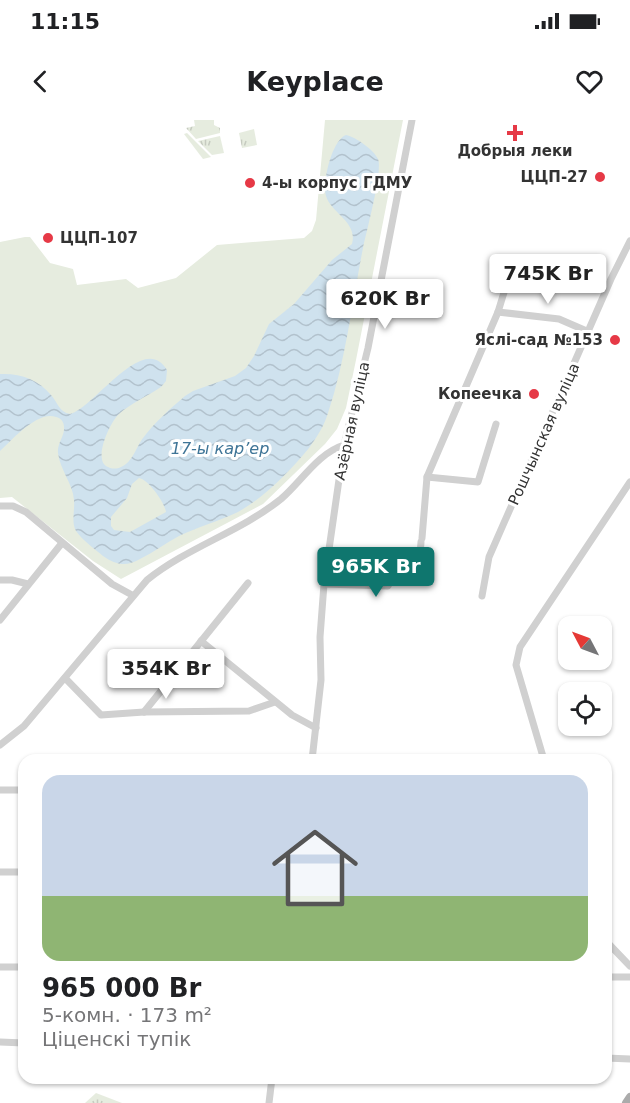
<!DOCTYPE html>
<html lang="ru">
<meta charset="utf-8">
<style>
:root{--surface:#fff;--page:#f2f2f2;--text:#202124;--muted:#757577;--accent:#0f766e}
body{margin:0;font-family:"DejaVu Sans",sans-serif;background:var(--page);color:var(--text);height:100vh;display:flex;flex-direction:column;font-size:22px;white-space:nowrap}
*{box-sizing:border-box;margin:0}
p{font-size:20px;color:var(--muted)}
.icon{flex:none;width:33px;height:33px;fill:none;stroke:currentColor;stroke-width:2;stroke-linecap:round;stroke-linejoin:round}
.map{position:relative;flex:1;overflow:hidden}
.drawer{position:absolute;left:18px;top:634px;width:594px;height:330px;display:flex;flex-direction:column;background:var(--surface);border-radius:18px;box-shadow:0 2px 4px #0004}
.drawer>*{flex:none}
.needle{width:39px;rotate:311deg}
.controls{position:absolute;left:558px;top:496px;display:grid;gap:12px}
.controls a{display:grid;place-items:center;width:54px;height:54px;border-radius:12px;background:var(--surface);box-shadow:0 2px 4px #0004;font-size:30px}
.price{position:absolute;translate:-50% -51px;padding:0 14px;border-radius:6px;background:#fff;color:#222;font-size:20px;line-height:39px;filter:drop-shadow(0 2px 3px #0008)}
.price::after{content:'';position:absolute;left:50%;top:36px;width:18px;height:14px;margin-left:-9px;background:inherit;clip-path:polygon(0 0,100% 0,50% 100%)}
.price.selected{background:var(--accent);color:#fff}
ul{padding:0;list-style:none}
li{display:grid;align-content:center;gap:12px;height:318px;padding:0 24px}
li span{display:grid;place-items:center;height:186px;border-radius:18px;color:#555}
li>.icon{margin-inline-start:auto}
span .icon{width:108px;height:108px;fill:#fffc;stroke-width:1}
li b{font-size:26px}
.status{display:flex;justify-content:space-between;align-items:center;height:42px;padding:0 30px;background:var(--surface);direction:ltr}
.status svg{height:16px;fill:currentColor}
header{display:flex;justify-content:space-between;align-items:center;height:78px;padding:0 24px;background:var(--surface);font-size:27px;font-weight:600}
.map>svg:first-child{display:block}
</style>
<div class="status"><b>11:15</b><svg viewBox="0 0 49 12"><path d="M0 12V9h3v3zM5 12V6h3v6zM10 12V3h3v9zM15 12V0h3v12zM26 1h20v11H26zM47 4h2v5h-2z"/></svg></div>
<header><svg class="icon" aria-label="back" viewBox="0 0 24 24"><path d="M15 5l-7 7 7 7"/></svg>Keyplace<svg class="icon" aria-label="heart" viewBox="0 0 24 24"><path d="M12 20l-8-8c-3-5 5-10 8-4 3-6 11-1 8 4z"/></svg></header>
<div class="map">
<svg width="630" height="983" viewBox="0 0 630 983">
<defs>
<pattern id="grass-tufts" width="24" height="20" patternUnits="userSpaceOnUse" patternTransform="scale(1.5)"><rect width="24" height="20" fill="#e6ecdf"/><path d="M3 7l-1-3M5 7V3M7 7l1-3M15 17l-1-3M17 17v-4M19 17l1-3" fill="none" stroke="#c6cbc0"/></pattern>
<pattern id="water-waves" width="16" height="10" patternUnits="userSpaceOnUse" patternTransform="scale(1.5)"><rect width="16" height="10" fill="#cfe2ee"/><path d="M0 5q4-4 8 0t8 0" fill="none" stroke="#b2c2cd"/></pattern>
</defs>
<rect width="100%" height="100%" fill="#fff"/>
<g fill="url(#grass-tufts)">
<path d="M 194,0 L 214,0 L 214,5 L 220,8 L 220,13 L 196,19 L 186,8 L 195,6 Z"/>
<path d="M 254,9 L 257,25 L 242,28 L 239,13 Z"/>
<path d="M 187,13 L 211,37 L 203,39 L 184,14 Z"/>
<path d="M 220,16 L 224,33 L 212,35 L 198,21 Z"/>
<path d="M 96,973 L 122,983 L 85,983 Z"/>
</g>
<path fill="#e6ecdf" d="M 325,0 L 403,0 L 356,240 L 346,288 L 337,309 L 325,324 L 263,384 L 121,459 L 93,441 L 12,377 L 0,378 L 0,122 L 25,117 L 30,117 L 50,143 L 73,149 L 77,165 L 126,159 L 138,168 L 176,158 L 217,125 L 304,118 L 312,111 L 316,100 Z"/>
<path fill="url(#water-waves)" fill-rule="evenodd" d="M 346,15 C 356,17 374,30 378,39 C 383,51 366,113 363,128 C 352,183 346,239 328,293 C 324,306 317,317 309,328 C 289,352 265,377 238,392 C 219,401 198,407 179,416 C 166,423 154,432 140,439 C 126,447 116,445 103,436 C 95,429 82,420 76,411 C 71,402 75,390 74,380 C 73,364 60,350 58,333 C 57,323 65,316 64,307 C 64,302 61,298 56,297 C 38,290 12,320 0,331 L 0,254 C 20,253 38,259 51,275 C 58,283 59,292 70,294 C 94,288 144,210 167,250 L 166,261 L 161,267 C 148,276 131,283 119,294 C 110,302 92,341 108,347 C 112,349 117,349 121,347 C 133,342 136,327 143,318 C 154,303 171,288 185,276 L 193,271 L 235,256 L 246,248 L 254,236 L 269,204 L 294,184 L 332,140 L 352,124 C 358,102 331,93 326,76 C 322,62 332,20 346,15 ZM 139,358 C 148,359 165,383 166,392 L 130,412 L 114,410 L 111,406 L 111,397 L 127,378 L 132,364 Z"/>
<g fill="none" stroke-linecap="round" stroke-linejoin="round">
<g stroke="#d0d0d0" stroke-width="7">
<path d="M 498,192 L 559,199 L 589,212"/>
<path d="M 427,357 L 478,362 L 496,304"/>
<path d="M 0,386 L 13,386 L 26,392 L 112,464 L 132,475"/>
<path d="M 422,418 L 427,357 L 498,192 L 509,156"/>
<path d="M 0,460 L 12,460 L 28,464"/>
<path d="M 324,464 L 388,466 L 395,452 L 419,449 L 421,422"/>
<path d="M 482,476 L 489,437 L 611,159 L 630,121"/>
<path d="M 0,500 L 62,423"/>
<path d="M 201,521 L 292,595 L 316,608"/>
<path d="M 65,558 L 101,595 L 144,592 L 249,591 L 275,582"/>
<path d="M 144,592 L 248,463"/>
<path d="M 0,625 L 24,606 L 147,460 C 188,427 240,412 281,379 C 301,362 318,333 344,325"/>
<path d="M 312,640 L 321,560 L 320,517 L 324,464 L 344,325 L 368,228 L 412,0"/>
<path d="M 544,640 L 516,545 L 520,527 L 630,362"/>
<path d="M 0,670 L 24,670"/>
<path d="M 0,752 L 24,752"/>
<path d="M 606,821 L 630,846"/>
<path d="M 0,847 L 24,847"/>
<path d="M 606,857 L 630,857"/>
<path d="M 0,922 L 24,923"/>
<path d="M 606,938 L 630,939"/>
<path d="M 269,983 L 272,958"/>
</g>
<path stroke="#ababab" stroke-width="8" d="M 626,983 L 630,977"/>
</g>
<g fill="#e63946" stroke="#fff" stroke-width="2">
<path d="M512 4h6v6h6v6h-6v6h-6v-6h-6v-6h6z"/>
<circle cx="600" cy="57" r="6"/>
<circle cx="250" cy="63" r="6"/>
<circle cx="48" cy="118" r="6"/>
<circle cx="615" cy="220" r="6"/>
<circle cx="534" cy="274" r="6"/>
</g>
<g text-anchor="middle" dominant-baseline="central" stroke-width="6" stroke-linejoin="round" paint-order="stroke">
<g font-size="15" font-weight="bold" fill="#333" stroke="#fff" text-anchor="end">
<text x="515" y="31" text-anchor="middle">Добрыя леки</text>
<text x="588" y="57">ЦЦП-27</text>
<text x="262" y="63" text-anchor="start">4-ы корпус ГДМУ</text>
<text x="60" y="118" text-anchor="start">ЦЦП-107</text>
<text x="603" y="220">Яслі-сад №153</text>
<text x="522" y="274">Копеечка</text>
</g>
<g font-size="15" fill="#333" stroke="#fff">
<text transform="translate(352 301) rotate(-78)">Азёрная вуліца</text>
<text transform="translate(544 314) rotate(-66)">Рошчынская вуліца</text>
</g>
<g font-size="16" font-style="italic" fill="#3f7597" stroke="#fff">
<text x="220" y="328">17-ы кар’ер</text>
</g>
</g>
</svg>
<div class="controls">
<a><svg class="needle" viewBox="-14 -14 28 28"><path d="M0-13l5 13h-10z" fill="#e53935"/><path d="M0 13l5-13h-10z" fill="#757577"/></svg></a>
<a><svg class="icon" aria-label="locate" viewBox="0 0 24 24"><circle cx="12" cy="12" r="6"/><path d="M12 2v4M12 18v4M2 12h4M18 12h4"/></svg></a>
</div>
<b class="price" style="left:548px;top:185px">745K Br</b>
<b class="price" style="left:385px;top:210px">620K Br</b>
<b class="price selected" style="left:376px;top:478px">965K Br</b>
<b class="price" style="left:166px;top:580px">354K Br</b>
<section class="drawer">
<ul>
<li><span style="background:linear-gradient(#c9d6e8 65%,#8fb573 0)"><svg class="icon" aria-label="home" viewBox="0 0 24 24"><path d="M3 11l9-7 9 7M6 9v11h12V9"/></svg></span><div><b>965 000 Br</b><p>5-комн. · 173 m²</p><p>Ціценскі тупік</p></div></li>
</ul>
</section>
</div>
